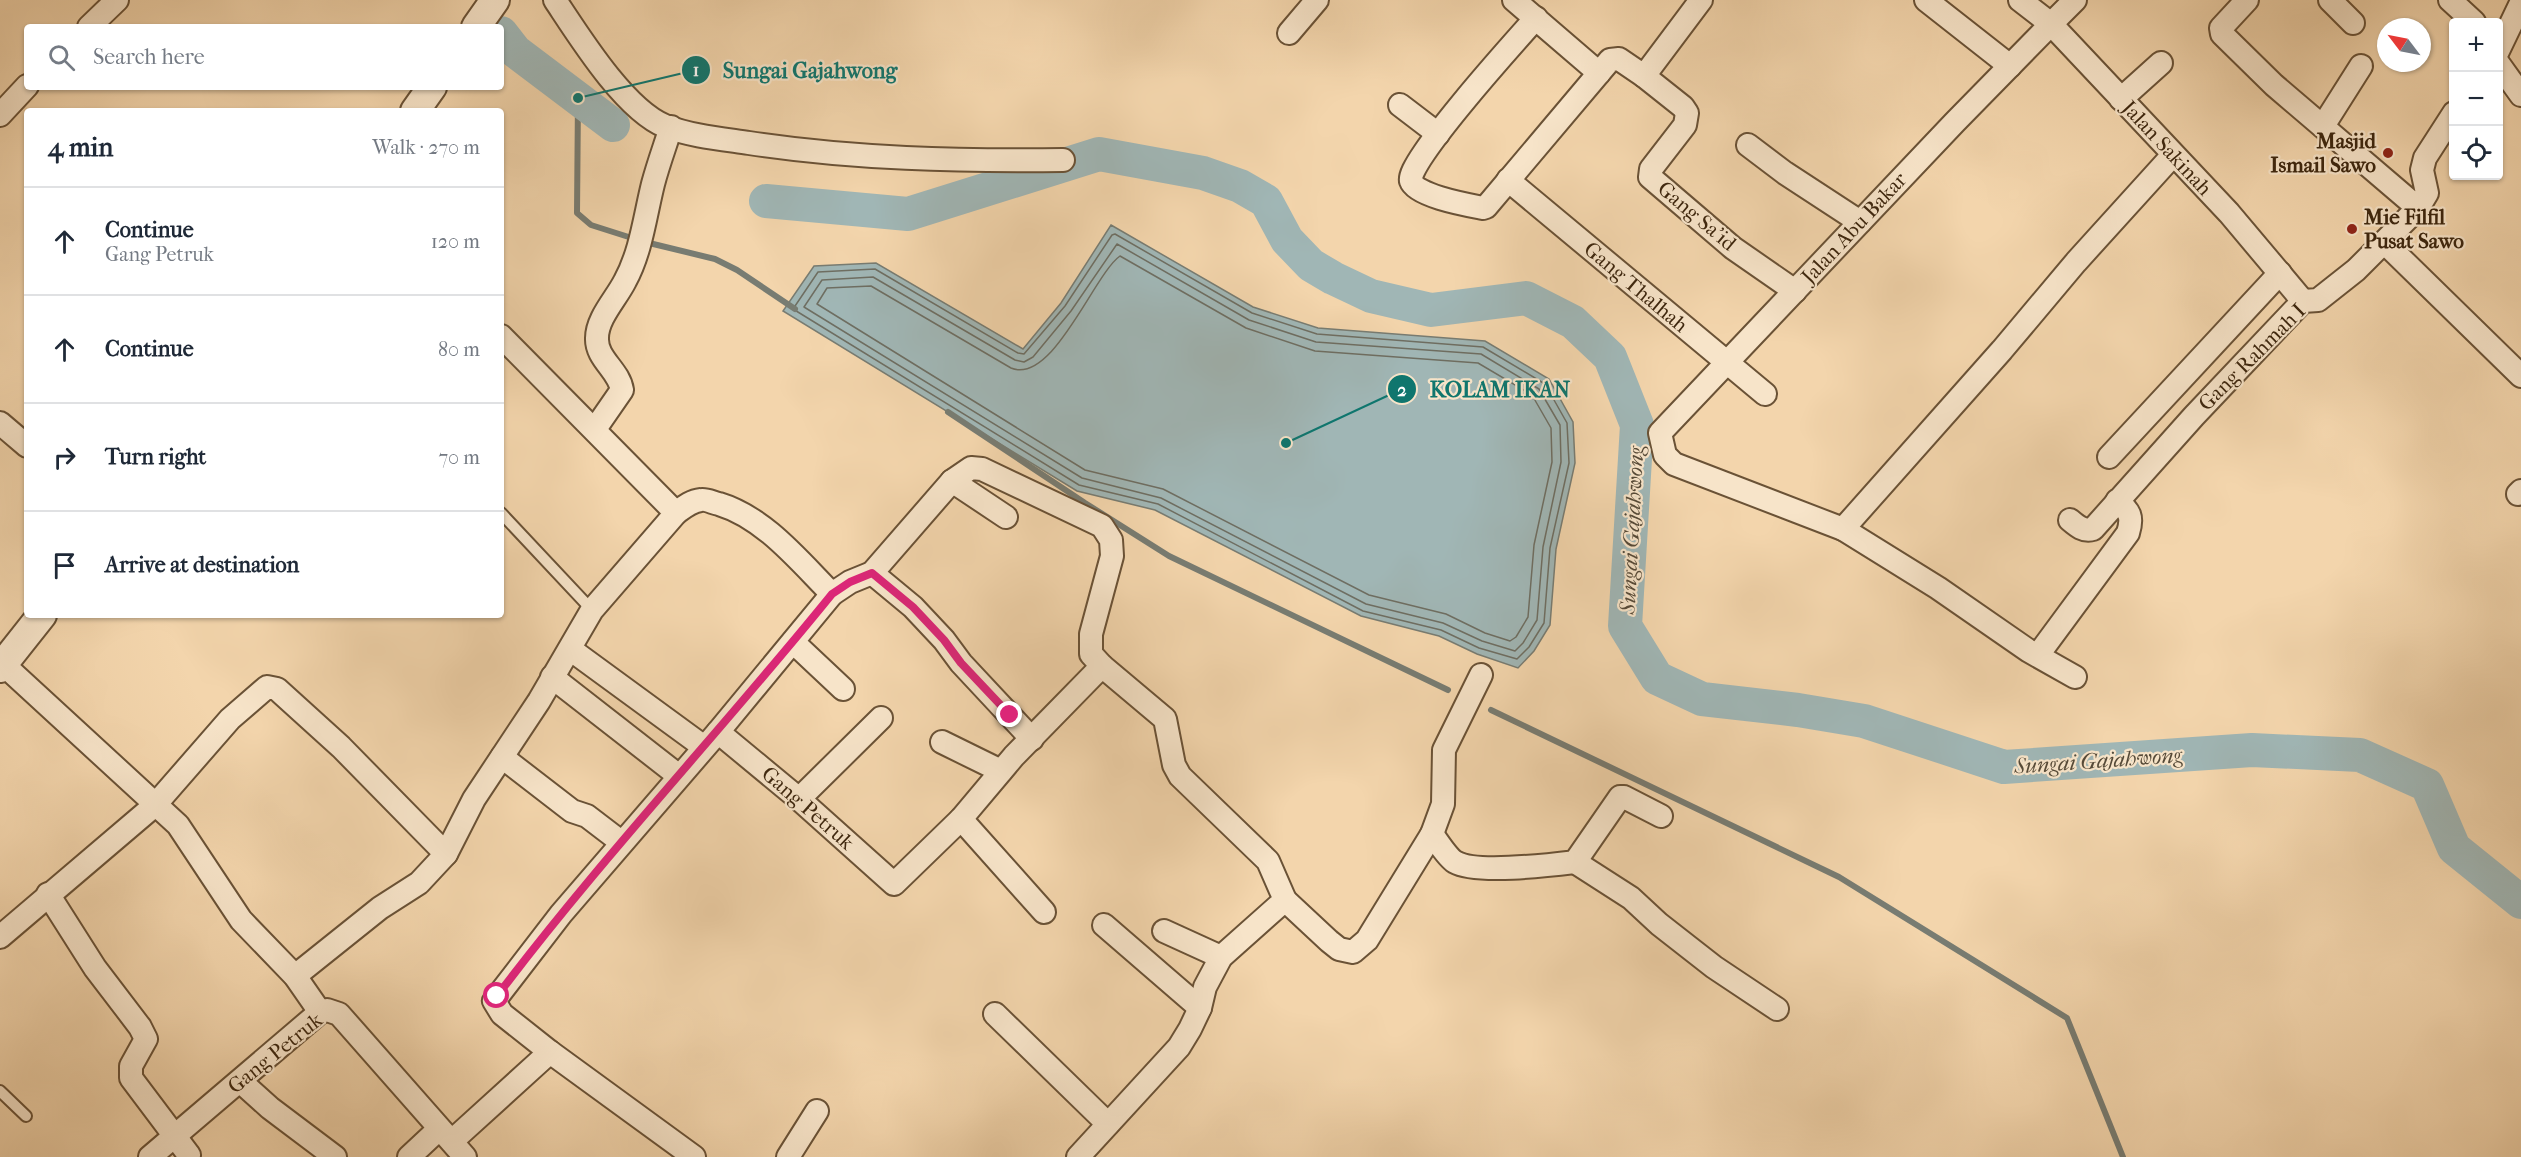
<!DOCTYPE html>
<meta charset="utf-8">
<style>
:root{--surface:#fff;--page:#f2f2f3;--text:#1f2937;--muted:#747a83;--line:#e0e1e3}
body{margin:0;font-family:"IM FELL French Canon",serif;background:var(--page);color:var(--text)}
.controls{position:absolute;right:18px;top:18px;display:grid;overflow:hidden;border-radius:6px;box-shadow:0 2px 4px #0004}
.controls button{width:54px;height:54px;display:grid;place-items:center;padding:0;border:0;border-bottom:2px solid var(--line);background:var(--surface);color:var(--text);font:30px sans-serif}
.compass{position:absolute;left:2377px;top:18px;width:54px;height:54px;border-radius:50%;background:var(--surface);box-shadow:0 2px 4px #0004;rotate:302deg}
.stop{position:absolute;width:18px;height:18px;margin:-14px;border:4px solid #db2777;border-radius:50%;background:#fff}
.stop.end{background:#db2777;border-color:#fff;box-shadow:0 2px 6px #0008}
.list{margin:0;padding:0;list-style:none}
h2{display:flex;justify-content:space-between;align-items:center;height:78px;margin:0;padding:0 24px;font-size:26px}
h2 small{font-size:20px;font-weight:400;color:var(--muted)}
.list li{display:grid;grid-template-columns:39px 1fr auto;gap:18px;align-items:center;box-sizing:border-box;height:108px;padding:0 24px;border-top:2px solid var(--line)}
.list b{display:block;font-size:22px;white-space:nowrap}
.list p{margin:0;font-size:20px;white-space:nowrap;color:var(--muted)}
.list em{font-size:20px;font-style:normal;color:var(--muted)}
.icon{flex:none;width:33px;height:33px;fill:none;stroke:currentColor;stroke-width:2;stroke-linecap:round;stroke-linejoin:round}
.map{position:relative;flex:none;width:2521px;height:1157px;overflow:hidden}
.search{position:absolute;background:var(--surface);box-shadow:0 2px 4px #0004;left:24px;top:24px;width:480px;height:66px;display:flex;align-items:center;gap:15px;box-sizing:border-box;padding:0 21px;border-radius:6px;color:var(--muted);font-size:22px}
.panel{position:absolute;background:var(--surface);box-shadow:0 2px 4px #0004;left:24px;top:108px;width:480px;height:510px;border-radius:6px}
.map>svg:first-child{display:block}
.water{fill:#a0b6b5;stroke:#787c72;stroke-width:1.5}
.lines{fill:none;stroke-linecap:round;stroke-linejoin:round}
.shore{stroke:#6e6e62;stroke-width:1.5}
.stream{stroke:#787c72;stroke-width:6}
.river{stroke:#a0b6b5;stroke-width:34}
.service-casing{stroke:#6a5236;stroke-width:14}
.minor-casing{stroke:#6a5236;stroke-width:26}
.tertiary-casing{stroke:#6a5236;stroke-width:32}
.service{stroke:#f7e4c9;stroke-width:10}
.minor{stroke:#f7e4c9;stroke-width:22}
.tertiary{stroke:#f7e4c9;stroke-width:28}
.route{stroke:#db2777;stroke-width:8}
.poi-dot{fill:#8f2418;stroke:#f7e4c9;stroke-width:2}
.labels{text-anchor:middle;stroke-width:4.5;stroke-linejoin:round;paint-order:stroke}
.poi-label{font-size:21px;font-weight:bold;fill:#3d260e;stroke:#f7e4c9;text-anchor:end}
.street-label{font-size:21px;fill:#3d260e;stroke:#f7e4c9}
.water-label{font-size:22px;font-style:italic;fill:#564a38;stroke:#f7e4c9}
.leader{fill:none;stroke:#0f766e;stroke-width:2}
.callout-dot{fill:#0f766e;stroke:#f7e4c9;stroke-width:2}
.mark-label{font-size:18px;text-anchor:middle;font-weight:bold;fill:#fff}
.callout-label{font-size:22px;text-anchor:middle;font-weight:bold;fill:#0f766e;stroke:#f7e4c9;stroke-width:4.5;stroke-linejoin:round;paint-order:stroke}
</style>
<div class="map">
<svg width="2521" height="1157" viewBox="0 0 2521 1157">
<rect width="100%" height="100%" fill="#f3d5ac"/>
<filter id="stains"><feTurbulence type="fractalNoise" baseFrequency=".00333" numOctaves="4"/><feColorMatrix values="0 0 0 0 .2 0 0 0 0 .09 0 0 0 0 .02 0 0 0 .5 -.17"/></filter>
<radialGradient id="worn" r=".72"><stop offset=".6" stop-color="#630" stop-opacity="0"/><stop offset="1" stop-color="#630" stop-opacity=".3"/></radialGradient>
<polygon class="water" points="1111,225 1253,307 1318,328 1485,341 1549,379 1573,422 1575,463 1556,549 1550,625 1534,651 1518,668 1477,654 1439,636 1361,616 1155,510 1077,491 783,311 814,266 876,263 1023,349 1061,303"/>
<g class="lines">
<g class="shore">
<polygon points="1115,234 1252,313 1317,334 1483,347 1545,384 1567,423 1569,463 1550,548 1544,623 1529,647 1517,659 1479,648 1441,630 1363,611 1158,504 1079,485 793,309 818,272 875,269 1018,353 1024,354 1065,306 1112,235"/>
<polygon points="1117,244 1249,320 1316,342 1481,354 1539,389 1560,425 1561,462 1543,547 1537,620 1523,643 1515,651 1482,641 1443,623 1366,604 1161,498 1082,478 804,307 822,280 873,277 1015,360 1024,362 1033,357 1071,311"/>
<path d="M 1120,256 L 1246,328 L 1315,351 L 1478,363 L 1532,395 L 1551,428 L 1552,462 L 1534,545 L 1528,617 L 1516,637 L 1510,641 L 1485,633 L 1446,614 L 1369,595 L 1163,489 L 1085,470 L 817,304 L 827,288 L 871,286 L 1011,368 C 1053,385 1094,274 1120,256 Z"/>
</g>
<g class="stream">
<polyline points="578,98 577,213 591,225 635,239"/>
<polyline points="645,242 715,259 737,270 795,309"/>
<polyline points="948,412 1085,503 1169,556 1448,690"/>
<polyline points="1491,710 1839,877 2067,1018 2123,1157"/>
</g>
<g class="river">
<polyline points="501,33 515,51 613,125"/>
<polyline points="766,201 908,214 1099,154 1203,173 1240,186 1266,201 1287,240 1311,265 1333,278 1371,296 1431,310 1526,298 1573,322 1610,357 1637,425 1625,626 1657,678 1702,699 1798,710 1864,721 2004,767 2252,750 2360,755 2427,785 2454,848 2521,902"/>
</g>
<defs>
<g id="service">
<polyline points="501,513 592,610"/>
<polyline points="0,1091 26,1116"/>
</g>
<g id="minor">
<path d="M 555,0 C 579,36 624,109 665,126 C 690,136 722,139 749,143 C 853,159 959,161 1063,160"/>
<polyline points="1514,0 1599,73"/>
<polyline points="1926,0 2010,66"/>
<polyline points="2075,0 2051,24 2229,213 2303,301"/>
<polyline points="2247,0 2221,28 2222,34 2274,85 2418,208"/>
<polyline points="2330,0 2353,23"/>
<polyline points="2450,0 2474,22"/>
<path d="M 1536,18 C 1519,37 1405,163 1411,181 C 1416,196 1468,205 1483,208 L 1486,207 L 1610,60 L 1619,59 L 1644,76 L 1701,0"/>
<polyline points="89,27 117,0"/>
<polyline points="1289,33 1317,0"/>
<polyline points="2498,51 2521,3"/>
<polyline points="2498,63 2521,95"/>
<polyline points="1644,76 1683,107 1687,113 1685,125 1651,169 1650,177 1733,248 1795,291"/>
<polyline points="2121,99 2161,63"/>
<polyline points="1400,105 1438,134"/>
<polyline points="0,115 27,86"/>
<polyline points="2323,126 2361,66"/>
<polyline points="1748,145 1785,173 1860,222"/>
<polyline points="1508,180 1765,394"/>
<polyline points="2385,243 2521,376"/>
<polyline points="0,423 27,446"/>
<path d="M 595,429 L 622,390 C 619,370 596,359 597,338 C 597,318 616,299 625,281 C 641,252 645,216 653,184 C 658,165 665,146 671,127"/>
<polyline points="2109,457 2280,273"/>
<polyline points="952,481 1006,517"/>
<polyline points="2518,494 2521,491"/>
<path d="M 676,513 C 684,507 691,501 701,500 C 707,499 713,503 719,504 C 765,518 799,561 832,594 L 850,582 L 872,573 L 952,481 L 971,468 L 982,469 L 1102,526 L 1111,540 L 1112,556 L 1091,634 L 1091,654 L 1102,666"/>
<path d="M 2070,520 C 2077,526 2084,532 2093,529 L 2194,416 L 2303,301 L 2318,300 L 2356,270 L 2418,208 L 2427,193 L 2422,170 L 2425,158 L 2454,113"/>
<polyline points="1843,529 1674,464 1665,455 1660,433 1955,122 2051,24 2020,0"/>
<polyline points="872,573 913,607 944,640 961,663 1032,739"/>
<polyline points="793,642 843,689"/>
<polyline points="570,649 704,747"/>
<path d="M 2038,655 L 2128,533 C 2133,517 2130,511 2117,501"/>
<polyline points="3,664 178,825 241,920 295,976 320,1012"/>
<polyline points="552,677 679,776"/>
<polyline points="2075,677 2029,651 1938,588 1843,529 2002,350 2076,262 2173,155"/>
<polyline points="718,732 832,594"/>
<polyline points="942,742 1001,771"/>
<polyline points="502,757 572,811 587,816 621,842"/>
<polyline points="799,799 881,718"/>
<polyline points="961,819 1044,912"/>
<path d="M 1432,834 C 1438,842 1447,857 1455,862 C 1476,874 1550,865 1575,862 L 1620,797 L 1624,797 L 1661,816"/>
<polyline points="1575,862 1631,898 1659,924 1714,967 1777,1009"/>
<polyline points="48,894 95,968 140,1027 146,1039 131,1066 131,1078 189,1155"/>
<polyline points="1104,925 1200,1008"/>
<polyline points="1164,931 1221,957"/>
<polyline points="0,937 155,805 230,719 267,687 277,689 341,747 446,854"/>
<polyline points="295,976 380,908 419,883 446,854 474,799 539,701 592,610 676,513 501,336"/>
<polyline points="995,1014 1108,1124"/>
<polyline points="240,1081 270,1108 335,1157"/>
<polyline points="452,1141 550,1052"/>
<polyline points="150,1157 320,1012 327,1010 339,1014 465,1157"/>
<polyline points="409,1157 439,1129"/>
<polyline points="694,1157 550,1052 502,1014 494,1001 561,914 718,732 799,799 894,884 961,819 1014,756 1102,666 1165,719 1174,765 1180,776 1268,861 1285,900"/>
<polyline points="788,1157 817,1111"/>
<polyline points="1078,1157 1179,1047 1190,1029 1200,1008 1205,987 1221,957 1285,900 1329,941 1339,949 1353,952 1367,940 1432,834 1443,804 1444,750 1481,675"/>
</g>
<g id="tertiary">
<polyline points="476,27 495,0"/>
<polyline points="415,111 432,87"/>
<polyline points="0,668 42,615"/>
</g>
</defs>
<use href="#service" class="service-casing"/>
<use href="#minor" class="minor-casing"/>
<use href="#tertiary" class="tertiary-casing"/>
<use href="#service" class="service"/>
<use href="#minor" class="minor"/>
<use href="#tertiary" class="tertiary"/>
</g>
<g class="lines">
<path class="route" d="M 497,996 C 602,857 722,730 832,594 L 850,582 L 872,573 L 913,607 L 944,640 L 961,663 L 1010,715"/>
</g>
<g class="poi-dot">
<circle cx="2388" cy="153" r="6"/>
<circle cx="2352" cy="229" r="6"/>
</g>
<g class="labels">
<g class="poi-label">
<text x="2376" y="148">Masjid<tspan x="2376" dy="24">Ismail Sawo</tspan></text>
<text x="2364" y="224" text-anchor="start">Mie Filfil<tspan x="2364" dy="24">Pusat Sawo</tspan></text>
</g>
<g class="street-label">
<text transform="translate(2167 148) rotate(47)" y="7">Jalan Sakinah</text>
<text transform="translate(1697 216) rotate(40)" y="7">Gang Sa'id</text>
<text transform="translate(1854 228) rotate(-47)" y="7">Jalan Abu Bakar</text>
<text transform="translate(1636 287) rotate(40)" y="7">Gang Thalhah</text>
<text transform="translate(2252 357) rotate(-45)" y="7">Gang Rahmah I</text>
<text transform="translate(808 808) rotate(41)" y="7">Gang Petruk</text>
<text transform="translate(275 1053) rotate(-39)" y="7">Gang Petruk</text>
</g>
<g class="water-label">
<text transform="translate(1631 530) rotate(-87)" y="8">Sungai Gajahwong</text>
<text transform="translate(2098 760) rotate(-4)" y="8">Sungai Gajahwong</text>
</g>
</g>
<path class="leader" d="M578 98L696 70M1286 443L1402 389"/>
<g class="callout-dot">
<circle cx="578" cy="98" r="6"/>
<circle cx="1286" cy="443" r="6"/>
<circle cx="696" cy="70" r="15"/>
<circle cx="1402" cy="389" r="15"/>
</g>
<g class="mark-label">
<text x="696" y="76">1</text>
<text x="1402" y="396">2</text>
</g>
<g class="callout-label">
<text x="810" y="78">Sungai Gajahwong</text>
<text x="1500" y="397">KOLAM IKAN</text>
</g>
<rect width="100%" height="100%" filter="url(#stains)"/>
<rect width="100%" height="100%" fill="url(#worn)"/>
</svg>
<div class="controls">
<button>+</button>
<button>−</button>
<button><svg class="icon" aria-label="locate" viewBox="0 0 24 24"><circle cx="12" cy="12" r="6"/><path d="M12 2v4M12 18v4M2 12h4M18 12h4"/></svg></button>
</div>
<svg class="compass" viewBox="-18 -18 36 36"><path d="M0-13l5 13h-10z" fill="#e53935"/><path d="M0 13l5-13h-10z" fill="#747a83"/></svg>
<div class="stop" style="left:497px;top:996px"></div>
<div class="stop end" style="left:1010px;top:715px"></div>
<div class="search"><svg class="icon" aria-label="search" viewBox="0 0 24 24"><circle cx="10" cy="10" r="6"/><path d="M15 15l6 6"/></svg>Search here</div>
<section class="panel">
<h2>4 min<small>Walk · 270 m</small></h2>
<ul class="list">
<li><svg class="icon" aria-label="ahead" viewBox="0 0 24 24"><path d="M12 20V5M6 11l6-6 6 6"/></svg><div><b>Continue</b><p>Gang Petruk</p></div><em>120 m</em></li>
<li><svg class="icon" aria-label="ahead" viewBox="0 0 24 24"><path d="M12 20V5M6 11l6-6 6 6"/></svg><div><b>Continue</b></div><em>80 m</em></li>
<li><svg class="icon" aria-label="right" viewBox="0 0 24 24"><path d="M7 20v-9h11M14 6l5 5-5 5"/></svg><div><b>Turn right</b></div><em>70 m</em></li>
<li><svg class="icon" aria-label="arrive" viewBox="0 0 24 24"><path d="M6 21V4h12l-3 4 3 4H6"/></svg><div><b>Arrive at destination</b></div></li>
</ul>
</section>
</div>
